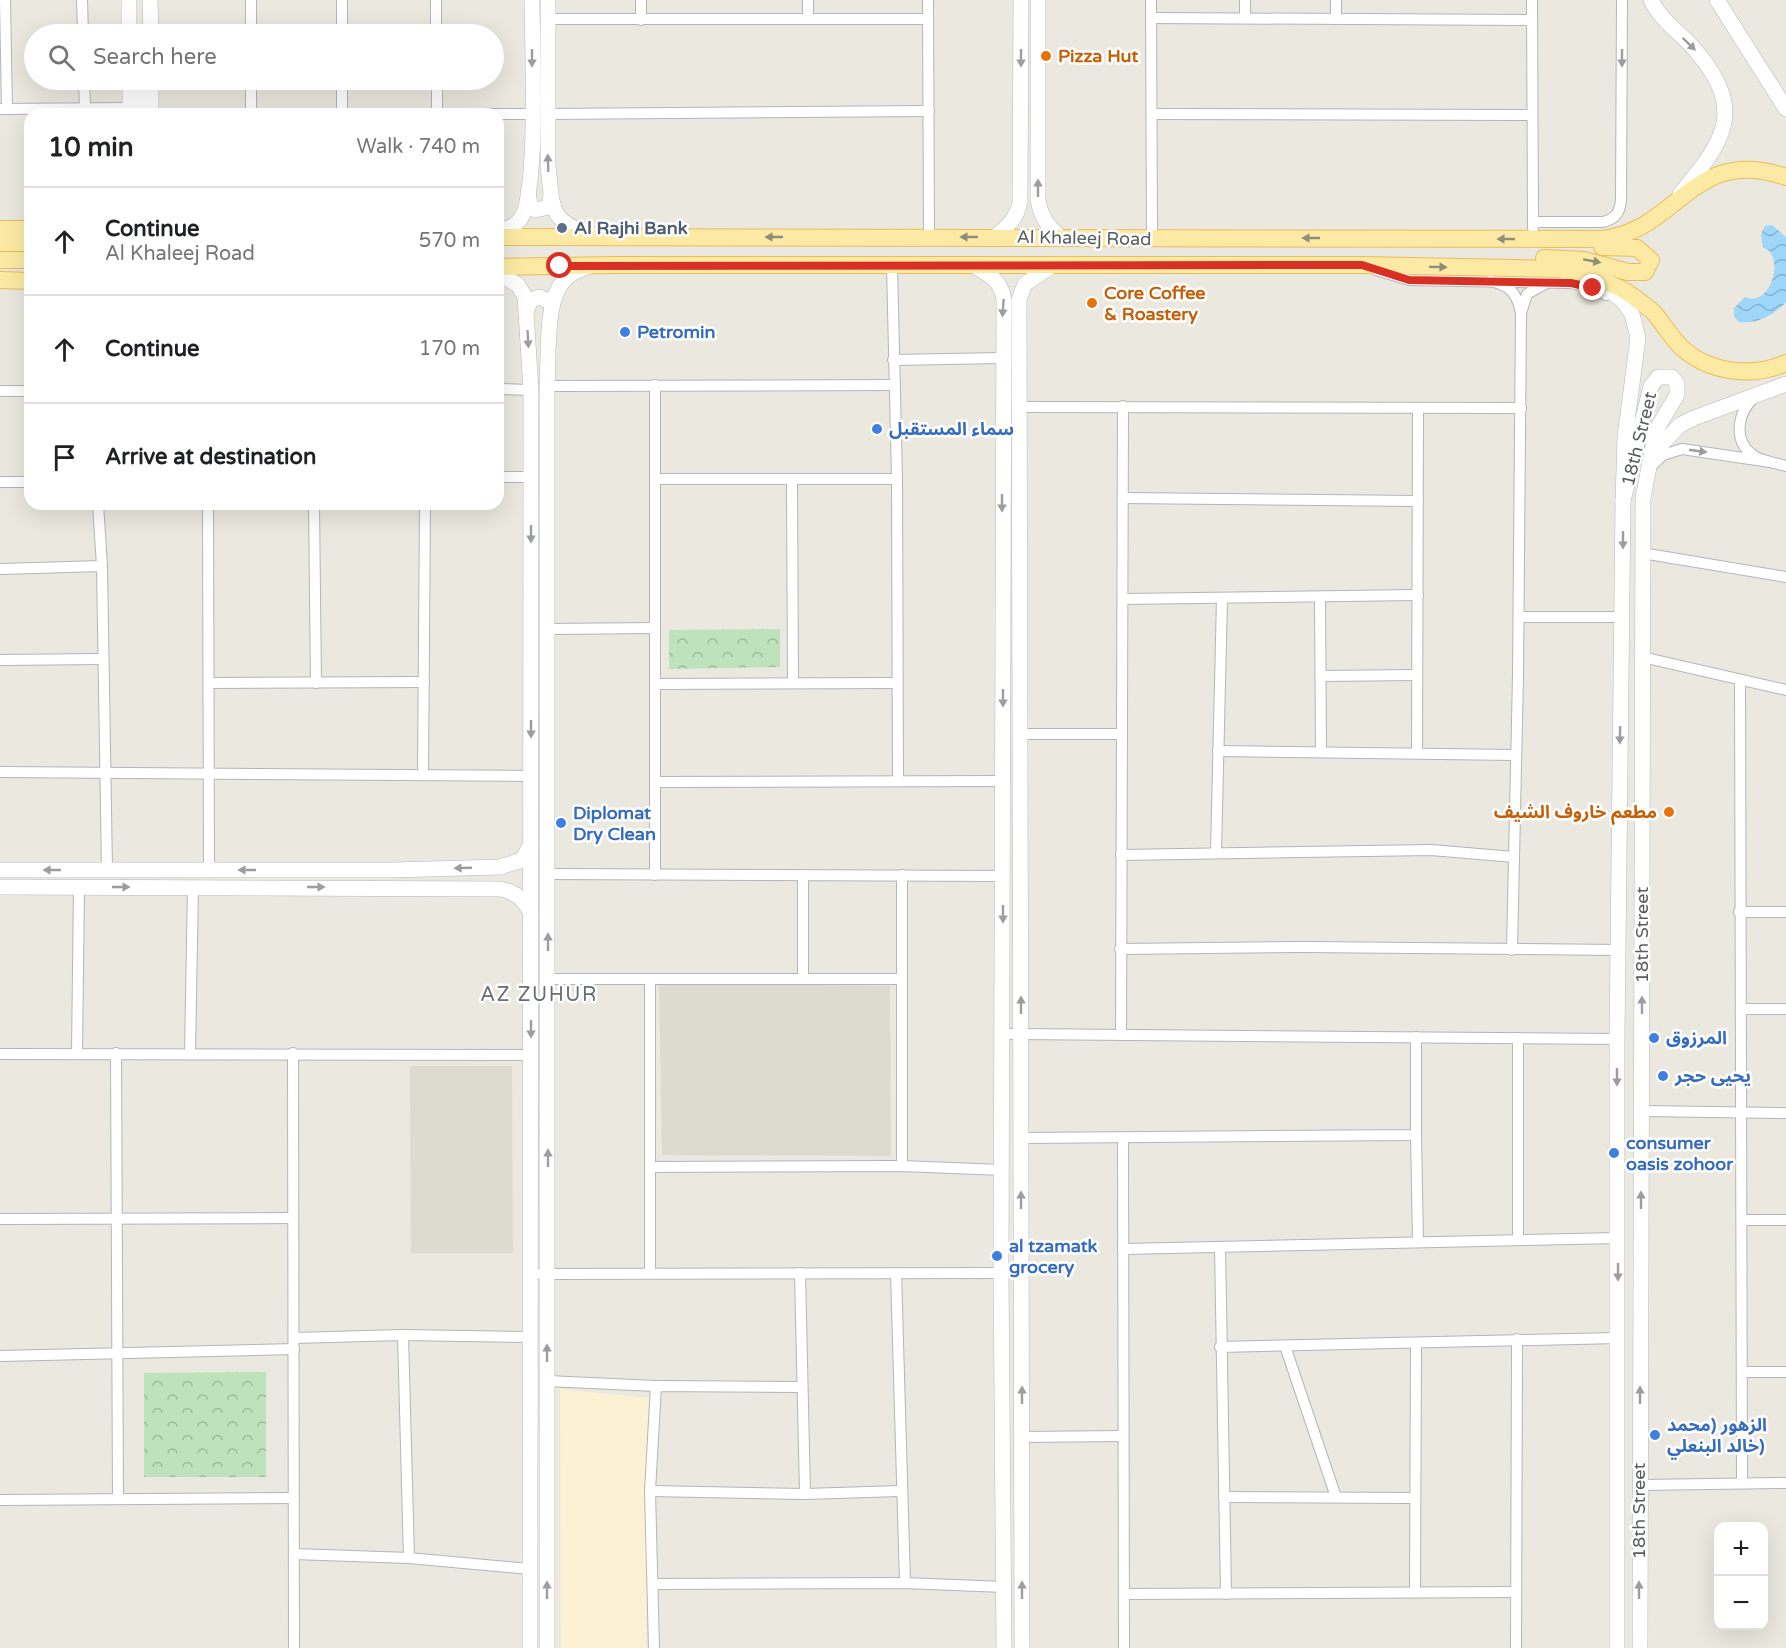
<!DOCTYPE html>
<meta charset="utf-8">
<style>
:root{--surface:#fff;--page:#f6f6f6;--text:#202124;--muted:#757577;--line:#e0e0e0}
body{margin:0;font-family:"Varela Round","Noto Sans Arabic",sans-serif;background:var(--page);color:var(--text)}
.controls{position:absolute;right:18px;bottom:18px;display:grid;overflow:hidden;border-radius:12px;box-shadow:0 6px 24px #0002}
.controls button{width:54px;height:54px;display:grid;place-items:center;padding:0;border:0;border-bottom:2px solid var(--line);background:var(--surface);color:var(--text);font:30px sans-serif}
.stop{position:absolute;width:18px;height:18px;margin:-14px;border:4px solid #d93025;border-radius:50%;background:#fff}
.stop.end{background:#d93025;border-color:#fff;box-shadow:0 2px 6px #0008}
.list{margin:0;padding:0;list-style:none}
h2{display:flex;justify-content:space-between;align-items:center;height:78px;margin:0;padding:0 24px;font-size:26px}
h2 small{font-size:20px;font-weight:400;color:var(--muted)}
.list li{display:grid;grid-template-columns:39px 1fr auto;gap:18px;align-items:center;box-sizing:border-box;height:108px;padding:0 24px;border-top:2px solid var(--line)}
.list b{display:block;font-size:22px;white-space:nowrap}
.list p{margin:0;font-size:20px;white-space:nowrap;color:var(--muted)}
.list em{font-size:20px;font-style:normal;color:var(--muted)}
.icon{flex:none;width:33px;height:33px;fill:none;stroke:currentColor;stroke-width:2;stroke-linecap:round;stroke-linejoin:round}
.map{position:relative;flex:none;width:1786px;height:1648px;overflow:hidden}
.search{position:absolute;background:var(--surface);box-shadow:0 6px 24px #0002;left:24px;top:24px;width:480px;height:66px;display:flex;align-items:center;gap:15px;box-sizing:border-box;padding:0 21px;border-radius:33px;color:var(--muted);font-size:22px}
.panel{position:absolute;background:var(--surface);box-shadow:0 6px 24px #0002;left:24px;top:108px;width:480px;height:402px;border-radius:18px}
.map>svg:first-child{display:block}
.commercial{fill:#fcf1d3}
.education{fill:#dddad0}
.park{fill:url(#park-crowns)}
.water{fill:url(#water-waves)}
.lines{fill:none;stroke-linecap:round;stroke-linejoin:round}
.street-casing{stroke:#b2b6ba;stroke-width:12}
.secondary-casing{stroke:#b3b7bc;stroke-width:16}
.primary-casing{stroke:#ebbc58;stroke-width:18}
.street{stroke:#fff;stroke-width:10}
.secondary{stroke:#fff;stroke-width:15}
.primary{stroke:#fceaa4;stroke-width:16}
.oneway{fill:#9b9da0}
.oneway2{fill:#918e78}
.route{stroke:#d93025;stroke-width:8}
.food-dot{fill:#e8710a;stroke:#fff;stroke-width:2}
.service-dot{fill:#5c6f8a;stroke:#fff;stroke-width:2}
.shop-dot{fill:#3f7fe0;stroke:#fff;stroke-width:2}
.labels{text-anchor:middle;stroke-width:5;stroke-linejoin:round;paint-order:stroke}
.food-label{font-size:18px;font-weight:bold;fill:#c56008;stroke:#fff;text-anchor:start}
.service-label{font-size:18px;font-weight:bold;fill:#4e5e75;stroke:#fff;text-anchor:start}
.street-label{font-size:18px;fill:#585c60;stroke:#fff}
.shop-label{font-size:18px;font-weight:bold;fill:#366cbe;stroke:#fff;text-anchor:start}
.neighbourhood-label{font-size:20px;letter-spacing:1.5px;fill:#696e72;stroke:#fff}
</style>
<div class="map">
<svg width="1786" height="1648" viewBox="0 0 1786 1648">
<defs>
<pattern id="park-crowns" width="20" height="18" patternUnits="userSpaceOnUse" patternTransform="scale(1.5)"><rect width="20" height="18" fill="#bde2bc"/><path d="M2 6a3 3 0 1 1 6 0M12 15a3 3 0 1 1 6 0" fill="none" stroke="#9cba9c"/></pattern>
<pattern id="water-waves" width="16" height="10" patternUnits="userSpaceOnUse" patternTransform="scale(1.5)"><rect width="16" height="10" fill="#9fd7fb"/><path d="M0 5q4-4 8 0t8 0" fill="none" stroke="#84b2cf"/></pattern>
</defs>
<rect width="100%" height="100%" fill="#ebe8df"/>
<polygon class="commercial" points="560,1389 649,1398 646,1648 561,1648"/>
<g class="education">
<polygon points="659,983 890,986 891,1156 662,1155"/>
<polygon points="410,1066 512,1066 513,1253 411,1253"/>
</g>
<g class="park">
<polygon points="780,629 780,667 669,669 669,630"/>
<polygon points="266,1372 266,1477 144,1477 144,1373"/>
</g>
<path class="water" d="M 1772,225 L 1786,237 L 1786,302 C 1774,315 1758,324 1740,322 L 1734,317 L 1734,308 L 1745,297 C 1771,309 1786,255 1763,247 L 1761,234 L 1765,226 Z"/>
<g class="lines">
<defs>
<g id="street">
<polyline points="5,0 7,109"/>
<polyline points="82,0 83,34"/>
<polyline points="251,0 251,34"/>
<polyline points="436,0 436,34"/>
<polyline points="808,0 808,19"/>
<polyline points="928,0 929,237"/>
<polyline points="1151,0 1152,239"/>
<polyline points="1245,0 1245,18"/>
<polyline points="1336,0 1336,19"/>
<polyline points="1532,0 1533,228"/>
<polyline points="1151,18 1532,20"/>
<polyline points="548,19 928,19"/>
<polyline points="641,20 641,0"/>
<polyline points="342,34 342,0"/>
<polyline points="84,80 85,108"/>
<polyline points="251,80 251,114"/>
<polyline points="437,80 437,114"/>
<polyline points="0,109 130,108"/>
<polyline points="342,114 342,80"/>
<polyline points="456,114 532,114"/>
<polyline points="548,114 929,111"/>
<polyline points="1152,114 1532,115"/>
<path d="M 1533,222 L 1603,222 C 1615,219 1620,213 1621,200 L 1622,0"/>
<polyline points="892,266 897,479 898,781"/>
<polyline points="1376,270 1409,280 1571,283 1593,288 1606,295"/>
<path d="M 1490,281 C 1510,285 1517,293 1521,313 L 1518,675 L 1512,950"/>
<polyline points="1522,310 1527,294 1545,284"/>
<polyline points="893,360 1002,358"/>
<polyline points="547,386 895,385"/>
<polyline points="498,389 531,390"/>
<polyline points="0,391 30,391"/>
<polyline points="1019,407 1521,408"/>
<polyline points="1770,462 1786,466"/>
<path d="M 1649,468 L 1663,455 L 1682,449 L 1770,462 C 1765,460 1757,459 1753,455 C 1732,440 1738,411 1755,397"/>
<polyline points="498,477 531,477"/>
<polyline points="656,479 897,479"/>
<polyline points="792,479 793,683"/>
<polyline points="0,482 30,482"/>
<polyline points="1123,498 1418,501"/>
<polyline points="98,504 102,566 107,870"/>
<polyline points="208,504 209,870"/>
<polyline points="314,504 316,683"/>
<polyline points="1642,553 1786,577"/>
<polyline points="0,569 102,566"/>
<polyline points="1320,597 1321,752"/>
<polyline points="1123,599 1418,595"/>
<polyline points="1519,617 1622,617"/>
<polyline points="548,629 654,628"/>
<polyline points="1642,657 1786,690"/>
<polyline points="0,660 103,659"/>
<polyline points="1321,676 1417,675"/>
<polyline points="1740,680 1742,1483"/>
<polyline points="209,683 424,682"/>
<polyline points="655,684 897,683"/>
<polyline points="1020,734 1122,734"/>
<polyline points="1218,751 1516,755"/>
<polyline points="1417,753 1418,408"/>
<polyline points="0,772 531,776"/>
<polyline points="423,774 425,504"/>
<polyline points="655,782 1003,781"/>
<polyline points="1216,853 1222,598"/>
<polyline points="1121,855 1431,850 1514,857"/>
<polyline points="548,874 1003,876"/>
<polyline points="655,875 655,385"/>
<polyline points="803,875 803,979"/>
<polyline points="1739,912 1786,912"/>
<polyline points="1120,949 1303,947 1618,950"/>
<polyline points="548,979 901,979"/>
<polyline points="650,979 650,1273"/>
<polyline points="1741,1009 1786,1009"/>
<polyline points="1003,1034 1617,1039"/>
<polyline points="1121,1035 1123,406"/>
<polyline points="77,1053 79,887"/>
<polyline points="116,1053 118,1499"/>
<polyline points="190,1053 193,887"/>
<polyline points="293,1053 294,1648"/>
<polyline points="0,1054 531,1055"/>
<polyline points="1642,1111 1786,1113"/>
<polyline points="1416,1135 1418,1242"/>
<polyline points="1021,1138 1416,1135 1416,1037"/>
<polyline points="1123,1138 1124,1648"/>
<polyline points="902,1166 902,875"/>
<polyline points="650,1167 902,1166 1002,1170"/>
<polyline points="0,1219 293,1218"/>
<polyline points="1742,1220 1786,1220"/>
<polyline points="1518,1239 1518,1038"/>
<polyline points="1220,1247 1226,1594"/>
<polyline points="1123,1249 1618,1238"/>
<polyline points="800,1273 805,1494"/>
<polyline points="896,1273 905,1583"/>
<polyline points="540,1274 1001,1273"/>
<polyline points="403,1335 409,1558"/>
<polyline points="294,1338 403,1335 531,1337"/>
<polyline points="1285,1346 1336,1497"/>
<polyline points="1220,1347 1618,1338"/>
<polyline points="0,1356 294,1349"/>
<polyline points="1742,1372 1786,1372"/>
<polyline points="547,1381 656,1386"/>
<polyline points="1022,1437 1123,1436"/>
<polyline points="1639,1485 1786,1483"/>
<polyline points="650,1491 805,1494 900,1491"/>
<polyline points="1224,1497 1415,1498"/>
<polyline points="0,1500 294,1498"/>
<polyline points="294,1554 409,1558 530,1569"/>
<polyline points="653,1584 905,1583 1004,1587"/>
<polyline points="1415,1592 1416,1343"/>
<polyline points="1124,1594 1516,1592"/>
<polyline points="654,1648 650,1491 656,1386 802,1387"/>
<polyline points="1516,1648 1517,1339"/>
</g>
<g id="secondary">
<polyline points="129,0 129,34"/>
<polyline points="150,0 151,34"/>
<path d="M 548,0 L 548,166 C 553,208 548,221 592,235"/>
<path d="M 1038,0 L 1038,200 C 1041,218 1048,226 1061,238"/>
<path d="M 1651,0 C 1661,21 1681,33 1696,51 C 1748,112 1722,143 1680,194"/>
<polyline points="1717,0 1786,109"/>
<polyline points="134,80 141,109 146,114"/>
<polyline points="151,80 151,114"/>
<polyline points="130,88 130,114"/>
<polyline points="528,192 530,205 535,210 549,207 551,195"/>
<path d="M 498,232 C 507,229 516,226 521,218 C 539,192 532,39 532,0"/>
<path d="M 995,237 C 1008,226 1017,218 1020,202 L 1021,0"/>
<path d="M 973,265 C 989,275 1002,280 1004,301 L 1001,1273 L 1004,1648"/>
<polyline points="498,273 518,285 525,297 531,390 530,1648"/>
<polyline points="1601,284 1623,301 1632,314 1638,338 1625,437 1623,501 1617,1039 1617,1648"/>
<polyline points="527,309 531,300 539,297 549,301 552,308"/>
<polyline points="1653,453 1680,425 1694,418 1786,384"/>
<polyline points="1623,501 1651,386 1658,377 1672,377 1677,383 1677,395 1656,430 1643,498 1640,1648"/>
<polyline points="0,870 394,870 500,867 522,860 531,844"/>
<path d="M 0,887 L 500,889 C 516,892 524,899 531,914"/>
<path d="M 547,1648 L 547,386 C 549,358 545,304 562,283 C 569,273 579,270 590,266"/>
<polyline points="1022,1648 1019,299 1025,284 1051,266"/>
</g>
<g id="primary">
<polyline points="0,229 30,229"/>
<path d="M 498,237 L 1601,239 C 1678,232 1692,144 1786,177"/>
<polyline points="0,243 30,243"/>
<polyline points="1544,258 1584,260 1628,272 1645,272 1651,260 1637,248 1602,247"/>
<polyline points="0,260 30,260"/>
<path d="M 498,267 L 615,265 L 1362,265 L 1560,269 C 1585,275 1612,281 1634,297 C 1640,302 1650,308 1655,314 C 1664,325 1671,337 1681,347 C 1709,373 1752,378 1786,363"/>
<polyline points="0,280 30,281"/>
</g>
</defs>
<use href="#street" class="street-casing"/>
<use href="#secondary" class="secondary-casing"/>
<use href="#primary" class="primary-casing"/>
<use href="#street" class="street"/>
<use href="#secondary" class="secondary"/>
<use href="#primary" class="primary"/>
</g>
<defs><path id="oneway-solid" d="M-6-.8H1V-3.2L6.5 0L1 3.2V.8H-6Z" transform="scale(1.5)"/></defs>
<g class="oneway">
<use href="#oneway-solid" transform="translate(1689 44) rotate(44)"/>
<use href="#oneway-solid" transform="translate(532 58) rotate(90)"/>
<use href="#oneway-solid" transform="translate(1021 58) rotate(90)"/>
<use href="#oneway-solid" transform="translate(1622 58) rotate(90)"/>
<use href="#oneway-solid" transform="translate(548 163) rotate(-92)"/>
<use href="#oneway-solid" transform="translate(1038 188) rotate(-90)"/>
<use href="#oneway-solid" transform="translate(1003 308) rotate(94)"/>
<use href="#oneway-solid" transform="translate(528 339) rotate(87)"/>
<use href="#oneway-solid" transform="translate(1698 451) rotate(8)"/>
<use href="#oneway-solid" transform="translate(1002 503) rotate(90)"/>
<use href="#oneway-solid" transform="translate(531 534) rotate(90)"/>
<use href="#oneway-solid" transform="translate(1623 540) rotate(90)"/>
<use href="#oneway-solid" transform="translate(1003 698) rotate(90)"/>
<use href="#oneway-solid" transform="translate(531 729) rotate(90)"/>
<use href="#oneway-solid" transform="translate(1620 735) rotate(91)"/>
<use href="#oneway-solid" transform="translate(463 868) rotate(178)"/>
<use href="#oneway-solid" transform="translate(52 870) rotate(-180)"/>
<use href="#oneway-solid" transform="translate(247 870) rotate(-180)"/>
<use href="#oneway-solid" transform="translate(121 887)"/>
<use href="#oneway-solid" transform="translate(316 887)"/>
<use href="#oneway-solid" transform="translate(1003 914) rotate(90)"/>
<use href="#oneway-solid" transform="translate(548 942) rotate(-90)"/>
<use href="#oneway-solid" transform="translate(1021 1005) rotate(-90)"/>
<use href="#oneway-solid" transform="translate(1642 1005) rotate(-90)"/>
<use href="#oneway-solid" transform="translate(531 1029) rotate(90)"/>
<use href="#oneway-solid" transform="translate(1617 1077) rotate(90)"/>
<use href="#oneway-solid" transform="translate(548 1158) rotate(-90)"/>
<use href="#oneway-solid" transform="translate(1021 1200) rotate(-90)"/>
<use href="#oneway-solid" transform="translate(1641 1200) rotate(-90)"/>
<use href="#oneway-solid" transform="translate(1618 1272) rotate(90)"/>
<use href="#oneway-solid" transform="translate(547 1353) rotate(-90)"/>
<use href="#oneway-solid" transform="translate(1022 1395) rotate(-90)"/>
<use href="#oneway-solid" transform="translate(1640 1395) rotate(-90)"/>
<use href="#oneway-solid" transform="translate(547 1590) rotate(-90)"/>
<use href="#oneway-solid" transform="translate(1022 1590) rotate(-90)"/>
<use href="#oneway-solid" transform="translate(1639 1590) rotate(-90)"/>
</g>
<g class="oneway2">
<use href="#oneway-solid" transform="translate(774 237) rotate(180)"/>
<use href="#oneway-solid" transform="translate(969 237) rotate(180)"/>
<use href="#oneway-solid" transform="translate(1311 238) rotate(180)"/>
<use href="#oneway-solid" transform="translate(1506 239) rotate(180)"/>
<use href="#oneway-solid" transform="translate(1592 261) rotate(10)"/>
<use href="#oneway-solid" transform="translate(1438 267) rotate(1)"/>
</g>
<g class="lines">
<polyline class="route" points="560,266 1362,265 1409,280 1571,283 1593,288"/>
</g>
<g class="food-dot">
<circle cx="1046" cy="56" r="6"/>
<circle cx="1092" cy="303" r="6"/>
<circle cx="1669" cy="812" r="6"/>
</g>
<circle class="service-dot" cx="562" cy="228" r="6"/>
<g class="shop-dot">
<circle cx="625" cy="332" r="6"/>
<circle cx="877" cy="429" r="6"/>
<circle cx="561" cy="823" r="6"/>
<circle cx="1654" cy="1038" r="6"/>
<circle cx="1663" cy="1076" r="6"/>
<circle cx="1614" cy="1153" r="6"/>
<circle cx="997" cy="1256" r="6"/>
<circle cx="1655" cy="1435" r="6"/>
</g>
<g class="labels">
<g class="food-label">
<text x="1058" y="62">Pizza Hut</text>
<text x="1104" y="299">Core Coffee<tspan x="1104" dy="21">&amp; Roastery</tspan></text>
<text x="1657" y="818" text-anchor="end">مطعم خاروف الشيف</text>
</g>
<g class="service-label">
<text x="574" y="234">Al Rajhi Bank</text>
</g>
<g class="street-label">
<text transform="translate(1084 238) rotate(1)" y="6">Al Khaleej Road</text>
<text transform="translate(1639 439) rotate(-76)" y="6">18th Street</text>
<text transform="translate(1642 935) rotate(-90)" y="6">18th Street</text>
<text transform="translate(1639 1511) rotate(-90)" y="6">18th Street</text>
</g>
<g class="shop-label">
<text x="637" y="338">Petromin</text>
<text x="889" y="435">سماء المستقبل</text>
<text x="573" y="819">Diplomat<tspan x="573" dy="21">Dry Clean</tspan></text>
<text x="1666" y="1044">المرزوق</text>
<text x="1675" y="1082">يحيى حجر</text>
<text x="1626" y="1149">consumer<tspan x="1626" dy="21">oasis zohoor</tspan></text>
<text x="1009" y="1252">al tzamatk<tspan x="1009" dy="21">grocery</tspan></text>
<text x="1667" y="1431">الزهور (محمد<tspan x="1667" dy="21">خالد البنعلي)</tspan></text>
</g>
<g class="neighbourhood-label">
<text x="539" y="1001">AZ ZUHUR</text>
</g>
</g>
</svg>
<div class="controls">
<button>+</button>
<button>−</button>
</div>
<div class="stop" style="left:560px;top:266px"></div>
<div class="stop end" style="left:1593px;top:288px"></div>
<div class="search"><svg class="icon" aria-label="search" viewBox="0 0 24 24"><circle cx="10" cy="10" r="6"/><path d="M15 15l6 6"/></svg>Search here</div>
<section class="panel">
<h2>10 min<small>Walk · 740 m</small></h2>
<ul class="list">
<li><svg class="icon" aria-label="ahead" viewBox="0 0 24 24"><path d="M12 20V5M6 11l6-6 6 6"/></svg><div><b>Continue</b><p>Al Khaleej Road</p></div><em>570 m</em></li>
<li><svg class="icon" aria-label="ahead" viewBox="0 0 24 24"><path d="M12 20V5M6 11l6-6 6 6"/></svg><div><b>Continue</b></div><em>170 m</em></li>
<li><svg class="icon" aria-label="arrive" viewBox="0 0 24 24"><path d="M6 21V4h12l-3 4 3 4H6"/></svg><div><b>Arrive at destination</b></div></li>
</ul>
</section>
</div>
